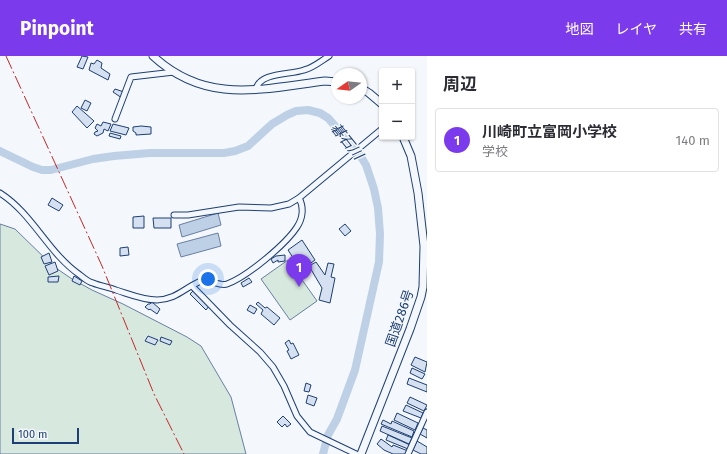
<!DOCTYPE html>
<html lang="ja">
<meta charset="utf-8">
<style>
:root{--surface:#fff;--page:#f7f7f7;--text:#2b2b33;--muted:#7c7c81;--line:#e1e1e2;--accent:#7c3aed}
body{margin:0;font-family:"Fira Sans","Noto Sans JP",sans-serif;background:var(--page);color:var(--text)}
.controls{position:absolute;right:12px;top:12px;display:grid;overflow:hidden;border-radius:4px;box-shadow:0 1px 3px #0004}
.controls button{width:36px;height:36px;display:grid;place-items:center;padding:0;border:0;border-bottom:1px solid var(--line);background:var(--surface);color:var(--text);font:20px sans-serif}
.compass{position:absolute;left:331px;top:12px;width:36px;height:36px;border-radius:50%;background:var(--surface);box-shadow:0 1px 3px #0004;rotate:256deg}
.scale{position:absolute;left:12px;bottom:10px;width:67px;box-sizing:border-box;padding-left:4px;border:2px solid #1d3f73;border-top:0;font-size:11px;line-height:14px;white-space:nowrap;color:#1d3f73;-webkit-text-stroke:3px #f4f7fb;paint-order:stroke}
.you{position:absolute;left:208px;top:223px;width:14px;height:14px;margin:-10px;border:3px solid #fff;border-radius:50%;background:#1a73e8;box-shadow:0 0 0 6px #1a73e833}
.badge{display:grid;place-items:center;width:26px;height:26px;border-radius:50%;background:var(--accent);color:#fff;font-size:13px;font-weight:700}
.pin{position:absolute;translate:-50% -33px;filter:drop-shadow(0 1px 2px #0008)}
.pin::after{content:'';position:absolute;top:21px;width:14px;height:12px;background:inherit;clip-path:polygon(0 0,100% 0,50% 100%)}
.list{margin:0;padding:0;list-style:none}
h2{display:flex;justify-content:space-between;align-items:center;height:52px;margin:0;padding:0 16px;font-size:17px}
h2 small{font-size:13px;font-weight:400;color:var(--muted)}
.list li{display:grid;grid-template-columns:26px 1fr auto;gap:12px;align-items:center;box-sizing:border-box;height:64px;margin:0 8px 8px;padding:0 8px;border:1px solid var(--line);border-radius:4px}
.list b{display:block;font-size:15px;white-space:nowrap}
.list p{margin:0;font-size:13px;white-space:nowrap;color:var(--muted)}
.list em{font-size:13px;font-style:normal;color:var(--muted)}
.map{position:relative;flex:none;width:427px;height:398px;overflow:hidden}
header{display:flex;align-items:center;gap:24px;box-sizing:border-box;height:56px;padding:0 20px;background:var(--accent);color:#fff}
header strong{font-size:19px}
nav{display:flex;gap:22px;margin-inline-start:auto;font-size:14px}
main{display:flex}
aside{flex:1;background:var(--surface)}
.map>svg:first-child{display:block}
.green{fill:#d7e8df;stroke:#687fa3}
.water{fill:#bed0e5;stroke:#687fa3}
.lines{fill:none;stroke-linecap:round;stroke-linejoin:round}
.river{stroke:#bed0e5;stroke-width:8}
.building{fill:#d5e0f0;stroke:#1d3f73}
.minor-casing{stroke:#1d3f73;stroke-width:7}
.highway-casing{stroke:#1d3f73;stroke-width:9}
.minor{stroke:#f4f7fb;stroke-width:5}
.highway{stroke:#f4f7fb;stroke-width:7}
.power{stroke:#c62828;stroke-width:1;stroke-dasharray:14 3 2 3;stroke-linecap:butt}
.labels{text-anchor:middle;stroke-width:3;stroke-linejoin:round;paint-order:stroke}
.street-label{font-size:13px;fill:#1d3f73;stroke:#f4f7fb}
.water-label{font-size:14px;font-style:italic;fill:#1d3f73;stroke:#f4f7fb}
</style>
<header>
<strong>Pinpoint</strong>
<nav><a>地図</a><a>レイヤ</a><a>共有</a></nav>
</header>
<main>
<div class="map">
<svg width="427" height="398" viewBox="0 0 427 398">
<rect width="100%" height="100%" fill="#f4f7fb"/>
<g class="green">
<polygon points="0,168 15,173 53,210 72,223 92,234 123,248 187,281 201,290 231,341 246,398 0,398"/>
<polygon points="288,204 317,245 290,264 261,223"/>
</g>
<g class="water">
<polygon points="218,157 221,169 182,181 179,169"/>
<polygon points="218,177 221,190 181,201 177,188"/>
</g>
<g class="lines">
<polyline class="river" points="0,95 33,111 42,114 51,114 93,103 114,100 150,97 224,97 235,95 248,90 272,68 287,59 296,55 308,54 320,57 328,62 358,96 366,109 374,133 378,152 380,178 379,206 355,314 337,363 328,379 323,398"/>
</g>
<g class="building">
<polygon points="82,0 88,1 83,13 77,11"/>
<polygon points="97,4 102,7 101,12 110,18 108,24 89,14 91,7 94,8"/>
<polygon points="115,33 124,36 122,42 113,36"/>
<polygon points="85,44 91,47 87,55 81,52"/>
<polygon points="77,50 94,65 87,72 72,56"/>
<polygon points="103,66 111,68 108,75 104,73 103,77 97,80 94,78 95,76 98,75 95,72 97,68 101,70"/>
<polygon points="113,68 129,72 126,79 110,75"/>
<polygon points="141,70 151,71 151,78 136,79 136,77 133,75 133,71"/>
<polygon points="110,77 121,80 120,83 109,80"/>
<polygon points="52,142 63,149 59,155 48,149"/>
<polygon points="144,160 144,172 133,172 133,161"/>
<polygon points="153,162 171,162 171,172 154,172"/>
<polygon points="345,168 351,175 345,180 339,173"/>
<polygon points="302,184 315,204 301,214 288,194"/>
<polygon points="128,191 129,199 120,200 120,192"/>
<polygon points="49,197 52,206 44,208 41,201"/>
<polygon points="285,199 285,205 278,206 278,204 273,207 271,203 276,200"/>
<polygon points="55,206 58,215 49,219 45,210"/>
<polygon points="316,206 325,219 328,207 334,208 331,221 335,222 330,247 319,244 322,232 309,210"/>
<polygon points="59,220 58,226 48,226 48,221"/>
<polygon points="74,220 82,225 80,229 72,225"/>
<polygon points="249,222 252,226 243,231 241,227"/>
<polygon points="194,234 209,250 206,254 190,238"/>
<polygon points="152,246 160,253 157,258 150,253 149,254 145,251 148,248 150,248"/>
<polygon points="258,246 265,252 267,251 280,262 274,269 261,258 263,254 256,248"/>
<polygon points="250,249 257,253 254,258 247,254"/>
<polygon points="148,280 158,284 155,289 145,285"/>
<polygon points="161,281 172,285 170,289 160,285"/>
<polygon points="289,284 291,288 293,287 299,299 291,303 287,295 289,294 285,287"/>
<polygon points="415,301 427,306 425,316 411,309"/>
<polygon points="412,312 425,318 422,323 410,317"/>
<polygon points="409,322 427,329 427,336 407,328"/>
<polygon points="306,327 311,329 309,336 304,335"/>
<polygon points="308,339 317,342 314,350 306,347"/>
<polygon points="410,341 427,349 424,355 407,347"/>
<polygon points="406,349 423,357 421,362 403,355"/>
<polygon points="397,357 418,367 415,374 394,364"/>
<polygon points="283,360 291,368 287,371 285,368 282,371 277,366"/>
<polygon points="383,364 391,368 392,365 414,375 412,381 381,368"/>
<polygon points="382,370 412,382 409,388 380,375"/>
<polygon points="423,372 427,374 427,382 420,378"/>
<polygon points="388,379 410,389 408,393 386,384"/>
<polygon points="381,383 388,388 392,391 393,389 408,395 406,398 393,398 384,394 377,388"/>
<polygon points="417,385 427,391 427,398 421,398 413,394"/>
</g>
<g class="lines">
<defs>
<g id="minor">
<path d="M 256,33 C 260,16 290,19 304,14 C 313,12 321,5 329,0"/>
<polyline points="115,63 131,21 174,16"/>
<path d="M 0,137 C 33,158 48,197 80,219 C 84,222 88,226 93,227 C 100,230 108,231 116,234 C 129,238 143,244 157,244 C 177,243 184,232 201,225 C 209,222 220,231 227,228 C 247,221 286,188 297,171 C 303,162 304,151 299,142"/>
<polyline points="174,159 188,159 239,151 271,152 289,148 299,142 382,73"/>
<polyline points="192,230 230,269 260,296 273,311 284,330 297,360 310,376 356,398"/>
<polyline points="408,398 427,356"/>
</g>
<g id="highway">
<path d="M 153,0 C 206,49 261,33 325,25 L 337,26"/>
<polyline points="361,32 369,37 382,48"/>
<polyline points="361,398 410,273 421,241 423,231 424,190 418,137 411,100 403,81"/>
</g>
</defs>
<use href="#minor" class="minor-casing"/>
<use href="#highway" class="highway-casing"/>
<use href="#minor" class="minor"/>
<use href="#highway" class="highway"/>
<polyline class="power" points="6,0 102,210 154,338 184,398"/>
</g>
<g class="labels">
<g class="street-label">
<text transform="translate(399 262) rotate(-71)" y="5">国道286号</text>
</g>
<g class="water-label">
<text transform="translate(347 85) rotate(51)" y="5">碁石川</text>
</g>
</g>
</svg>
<div class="controls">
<button>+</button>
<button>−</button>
</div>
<svg class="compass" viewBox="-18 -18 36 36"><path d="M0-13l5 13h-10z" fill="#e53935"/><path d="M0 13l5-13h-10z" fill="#7c7c81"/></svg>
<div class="scale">100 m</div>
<div class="you"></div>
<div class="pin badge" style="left:299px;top:231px">1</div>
</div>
<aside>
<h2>周辺<small></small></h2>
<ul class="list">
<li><span class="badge">1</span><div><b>川崎町立富岡小学校</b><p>学校</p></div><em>140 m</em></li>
</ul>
</aside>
</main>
